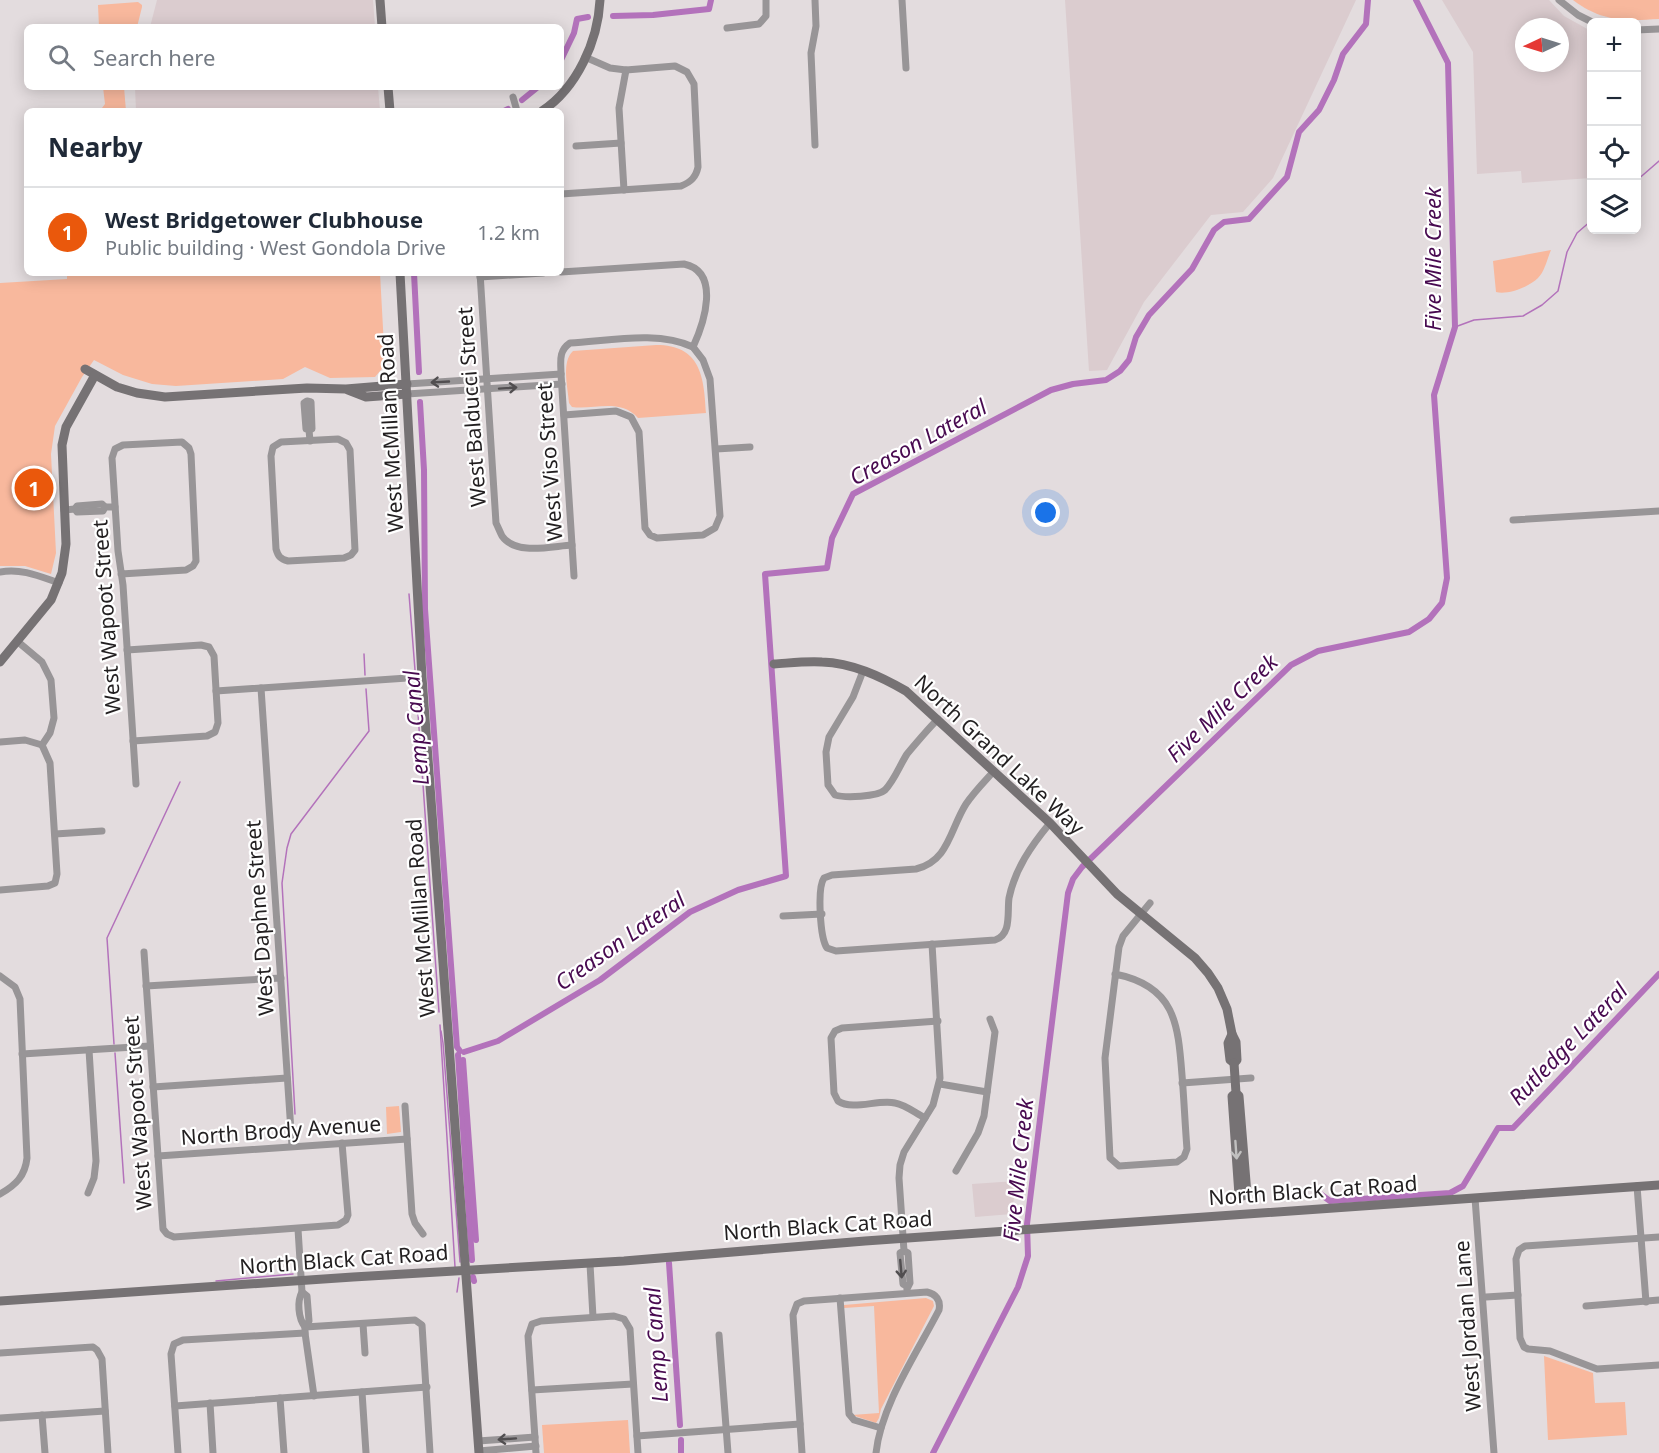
<!DOCTYPE html>
<meta charset="utf-8">
<style>
:root{--surface:#fff;--page:#f2f2f3;--text:#1f2937;--muted:#747a83;--line:#e0e1e3;--accent:#ea580c}
body{margin:0;font-family:"Noto Sans",sans-serif;background:var(--page);color:var(--text)}
.controls{position:absolute;right:18px;top:18px;display:grid;overflow:hidden;border-radius:9px;box-shadow:0 3px 15px #0003}
.controls button{width:54px;height:54px;display:grid;place-items:center;padding:0;border:0;border-bottom:2px solid var(--line);background:var(--surface);color:var(--text);font:30px sans-serif}
.compass{position:absolute;left:1515px;top:18px;width:54px;height:54px;border-radius:50%;background:var(--surface);box-shadow:0 3px 15px #0003;rotate:266deg}
.you{position:absolute;left:1046px;top:513px;width:21px;height:21px;margin:-15px;border:4px solid #fff;border-radius:50%;background:#1a73e8;box-shadow:0 0 0 9px #1a73e833}
.badge{display:grid;place-items:center;width:39px;height:39px;border-radius:50%;background:var(--accent);color:#fff;font-size:20px;font-weight:700}
.pin{position:absolute;translate:-50% -50%;border:3px solid #fff;box-shadow:0 2px 6px #0006}
.list{margin:0;padding:0;list-style:none}
h2{display:flex;justify-content:space-between;align-items:center;height:78px;margin:0;padding:0 24px;font-size:26px}
h2 small{font-size:20px;font-weight:400;color:var(--muted)}
.list li{display:grid;grid-template-columns:39px 1fr auto;gap:18px;align-items:center;box-sizing:border-box;height:90px;padding:0 24px;border-top:2px solid var(--line)}
.list b{display:block;font-size:22px;white-space:nowrap}
.list p{margin:0;font-size:20px;white-space:nowrap;color:var(--muted)}
.list em{font-size:20px;font-style:normal;color:var(--muted)}
.icon{flex:none;width:33px;height:33px;fill:none;stroke:currentColor;stroke-width:2;stroke-linecap:round;stroke-linejoin:round}
.map{position:relative;flex:none;width:1659px;height:1453px;overflow:hidden}
.search{position:absolute;background:var(--surface);box-shadow:0 3px 15px #0003;left:24px;top:24px;width:540px;height:66px;display:flex;align-items:center;gap:15px;box-sizing:border-box;padding:0 21px;border-radius:9px;color:var(--muted);font-size:22px}
.panel{position:absolute;background:var(--surface);box-shadow:0 3px 15px #0003;left:24px;top:108px;width:540px;height:168px;border-radius:9px}
.map>svg:first-child{display:block}
.built{fill:#dbcccf;fill-rule:evenodd}
.green{fill:#f8b89d}
.lines{fill:none;stroke-linecap:round;stroke-linejoin:round}
.stream{stroke:#b372bb;stroke-width:1.5}
.canal{stroke:#b372bb;stroke-width:6}
.street{stroke:#989597;stroke-width:7}
.secondary{stroke:#767274;stroke-width:9}
.oneway{stroke:#514e50}
.oneway2{stroke:#c1c0c0}
.labels{text-anchor:middle;stroke-width:4.5;stroke-linejoin:round;paint-order:stroke}
.street-label{font-size:21px;fill:#221f20;stroke:#fff}
.water-label{font-size:22px;font-style:italic;fill:#480a50;stroke:#fff}
</style>
<div class="map">
<svg width="1659" height="1453" viewBox="0 0 1659 1453">
<rect width="100%" height="100%" fill="#e3dcde"/>
<g class="built">
<polygon points="157,0 373,0 375,27 150,27"/>
<polygon points="1065,0 1356,0 1273,178 1243,212 1211,215 1144,302 1107,370 1089,371"/>
<path d="M 1442,0 L 1549,0 L 1564,16 L 1591,31 L 1591,178 L 1522,183 L 1521,171 L 1477,174 L 1473,52 ZM 1524,27 L 1560,27 L 1560,63 L 1524,63 Z"/>
<polygon points="135,87 378,87 380,111 136,111"/>
<polygon points="1016,1181 1012,1214 975,1217 972,1184"/>
</g>
<g class="green">
<path d="M 1573,0 L 1659,0 L 1659,19 C 1625,21 1602,22 1573,0 Z"/>
<polygon points="138,2 142,5 142,7 137,27 99,27 98,5"/>
<polygon points="103,87 124,87 126,111 76,111 102,108 105,104"/>
<path d="M 1551,250 C 1547,259 1545,271 1538,278 C 1529,287 1508,295 1496,292 L 1493,261 Z"/>
<polygon points="67,273 380,273 385,365 375,377 330,378 305,367 283,379 176,386 152,384 123,375 94,360 82,377 55,426 51,454 56,553 51,574 25,566 0,566 0,283 67,279"/>
<path d="M 656,345 C 701,345 704,377 706,413 L 638,418 C 620,398 595,410 572,407 L 569,403 C 568,387 561,362 573,351 Z"/>
<polygon points="399,1106 401,1132 387,1134 386,1107"/>
<polygon points="926,1298 933,1301 934,1306 881,1409 879,1418 876,1423 852,1415 879,1413 874,1306 844,1308 844,1305"/>
<polygon points="1544,1356 1593,1373 1595,1403 1625,1402 1627,1435 1548,1440"/>
<polygon points="628,1420 630,1453 544,1453 542,1425"/>
</g>
<g class="lines">
<g class="stream">
<polyline points="1636,181 1659,161"/>
<polyline points="1455,327 1474,320 1523,316 1542,305 1558,291 1567,252 1577,233 1592,220"/>
<polyline points="409,594 415,670"/>
<polyline points="364,654 365,675"/>
<polyline points="416,685 439,1012"/>
<polyline points="440,1025 455,1267"/>
<polyline points="441,1031 443,1043 460,1262"/>
<polyline points="114,1044 107,938 180,782"/>
<polyline points="115,1053 124,1183"/>
<polyline points="295,1114 282,883 287,848 291,834 369,731 366,689"/>
<polyline points="216,1281 293,1274"/>
<polyline points="457,1292 459,1278"/>
</g>
<g class="canal">
<polyline points="613,16 653,15 709,9 711,0"/>
<polyline points="561,60 574,33 577,19 588,17"/>
<polyline points="522,100 538,87"/>
<polyline points="504,111 508,109"/>
<polyline points="414,273 419,372"/>
<polyline points="420,402 424,470 425,609 457,1047 460,1051"/>
<polyline points="464,1052 498,1041 600,980 690,912 738,890 786,876 765,574 827,568 832,538 853,494 1051,390 1073,384 1106,380 1120,371 1129,360 1136,337 1149,315 1192,269 1214,230 1224,222 1249,219 1287,177 1299,132 1319,110 1334,80 1343,54 1366,24 1368,0"/>
<polyline points="458,1055 472,1260"/>
<polyline points="463,1060 476,1240"/>
<polyline points="1319,1193 1330,1201 1450,1193 1463,1186 1498,1128 1513,1128 1659,974"/>
<polyline points="669,1263 680,1425"/>
<polyline points="473,1277 474,1281"/>
<polyline points="681,1440 681,1453"/>
<polyline points="933,1453 1018,1287 1028,1256 1027,1224 1068,893 1073,879 1082,867 1291,665 1318,651 1409,632 1429,619 1442,603 1447,578 1434,395 1455,327 1448,63 1416,0"/>
</g>
<g class="street">
<polyline points="815,0 816,26 811,53 815,145"/>
<polyline points="902,0 906,68"/>
<polyline points="1559,0 1578,15 1592,22"/>
<polyline points="727,28 759,24 766,16 766,0"/>
<polyline points="1636,30 1659,29"/>
<polyline points="513,97 517,111"/>
<polyline points="576,146 621,143"/>
<polyline points="624,190 619,108 626,70"/>
<path d="M 561,194 L 681,186 C 691,182 696,177 698,167 L 694,84 L 687,72 L 675,66 L 626,70 L 610,68 L 585,57"/>
<path d="M 561,272 L 684,264 C 721,272 704,323 693,347 L 703,360 L 710,379 L 720,516 L 715,528 L 703,535 L 657,538 L 650,535 L 645,528 L 639,432 L 631,417 L 616,411 L 564,415"/>
<path d="M 480,273 L 496,523 C 498,527 500,532 502,536 C 516,556 552,546 572,545"/>
<polyline points="480,277 543,273"/>
<polyline points="407,384 561,374"/>
<polyline points="407,394 562,384"/>
<polyline points="309,430 306,429 304,403 307,401 311,402 312,429 309,430 310,441"/>
<path d="M 338,439 L 346,443 L 350,450 L 355,550 L 351,555 L 344,558 L 288,561 C 280,559 278,556 276,549 L 271,456 L 273,447 L 281,442 Z"/>
<polyline points="716,449 750,447"/>
<polyline points="75,509 77,506 102,504 105,507"/>
<polyline points="64,510 75,509 77,512 103,511 105,507 115,507"/>
<polyline points="1513,520 1659,511"/>
<path d="M 0,572 C 21,568 39,576 59,583"/>
<polyline points="121,574 186,570 193,566 196,561 191,454 189,448 182,442 123,445 115,449 112,458 118,551 123,585 136,784"/>
<path d="M 574,576 L 561,374 C 561,362 558,351 570,343 C 608,341 658,330 693,347"/>
<polyline points="127,650 201,645 209,647 214,656 218,723 215,732 207,736 133,741"/>
<path d="M 863,671 L 853,697 L 829,737 L 826,752 L 828,785 L 835,795 C 845,798 877,797 885,790 C 894,781 900,765 907,754 C 917,742 927,730 938,719"/>
<polyline points="261,688 292,1146"/>
<polyline points="216,691 422,677"/>
<polyline points="0,742 25,740 42,745"/>
<path d="M 994,771 C 984,782 974,792 966,804 C 950,829 949,861 916,869 L 832,875 L 824,878 C 817,888 820,938 827,948 L 836,951 L 995,940 C 1012,935 1007,912 1009,898 C 1015,869 1031,846 1050,823"/>
<polyline points="55,834 102,831"/>
<polyline points="0,890 48,886 55,883 57,874 50,763 42,745 50,733 54,718 51,680 42,662 17,641"/>
<polyline points="783,916 822,914"/>
<polyline points="144,952 163,1229 167,1234 174,1237 338,1225 346,1220 348,1215 342,1143"/>
<path d="M 1115,974 C 1175,986 1178,1023 1182,1075 C 1184,1099 1185,1124 1187,1149 L 1184,1157 L 1177,1162 L 1119,1166 L 1110,1158 L 1105,1058 L 1119,947 L 1123,936 L 1150,903"/>
<path d="M 0,976 L 15,987 L 20,999 L 27,1158 C 25,1176 16,1185 0,1194"/>
<polyline points="146,986 281,978"/>
<polyline points="22,1054 150,1046"/>
<polyline points="1182,1083 1251,1078"/>
<polyline points="940,1084 987,1092"/>
<polyline points="153,1087 287,1078"/>
<polyline points="405,1106 412,1214 415,1223 423,1234"/>
<path d="M 925,1118 C 915,1113 906,1105 895,1103 C 878,1099 853,1111 838,1101 L 834,1093 L 831,1038 L 835,1031 L 842,1028 L 938,1021"/>
<polyline points="158,1156 407,1139"/>
<polyline points="956,1171 978,1133 984,1116 995,1032 990,1019"/>
<polyline points="1637,1186 1646,1302"/>
<polyline points="88,1193 94,1178 96,1161 89,1050"/>
<polyline points="1475,1198 1494,1453"/>
<polyline points="298,1229 302,1292"/>
<polyline points="1659,1237 1525,1246 1519,1250 1516,1259 1520,1338 1524,1347 1528,1349 1550,1351 1597,1369 1659,1365"/>
<polyline points="904,1251 908,1253 910,1283 907,1289"/>
<polyline points="590,1264 593,1317"/>
<polyline points="907,1286 903,1284 900,1253 904,1251 899,1178 900,1165 904,1152 933,1105 940,1078 932,944"/>
<polyline points="1486,1297 1518,1295"/>
<polyline points="840,1298 849,1414 854,1420 881,1428"/>
<polyline points="1586,1306 1659,1300"/>
<polyline points="363,1324 365,1353"/>
<polyline points="305,1327 415,1320 422,1325 430,1453"/>
<path d="M 305,1327 C 298,1318 297,1301 302,1292 L 307,1296 L 309,1321 L 305,1327 L 305,1333 L 314,1396"/>
<polyline points="719,1335 728,1453"/>
<polyline points="0,1353 93,1347 97,1350 102,1359 108,1453"/>
<polyline points="532,1390 633,1384"/>
<polyline points="362,1392 366,1453"/>
<polyline points="280,1398 284,1453"/>
<polyline points="210,1403 213,1453"/>
<polyline points="175,1406 427,1387"/>
<polyline points="42,1415 45,1453"/>
<polyline points="0,1418 105,1411"/>
<polyline points="637,1436 800,1424"/>
<polyline points="478,1441 535,1437"/>
<polyline points="479,1451 536,1446"/>
<polyline points="178,1453 171,1354 174,1344 183,1340 305,1333"/>
<polyline points="536,1453 528,1336 532,1324 541,1321 614,1316 624,1319 630,1329 638,1453"/>
<path d="M 802,1453 L 793,1315 L 797,1304 L 804,1301 L 927,1292 C 936,1294 941,1300 939,1310 C 917,1353 881,1405 876,1453"/>
</g>
<g class="secondary">
<polyline points="380,0 382,27"/>
<polyline points="388,87 390,111"/>
<path d="M 542,111 C 577,88 598,41 600,0"/>
<polyline points="400,273 422,677 479,1453"/>
<polyline points="85,369 117,387 137,393 165,397 307,388 346,389 407,384"/>
<polyline points="348,390 366,397 407,394"/>
<polyline points="0,662 51,600 62,573 66,544 62,445 66,427 95,375"/>
<path d="M 774,664 C 790,663 806,661 822,662 C 852,663 880,676 906,691 L 1050,823 L 1117,894 L 1195,958 L 1208,973 L 1218,988 L 1227,1009 L 1232,1034"/>
<polygon points="1232,1034 1236,1042 1237,1060 1234,1063 1230,1060 1228,1043"/>
<polyline points="1234,1063 1236,1093 1232,1096 1239,1195 1243,1196 1247,1194 1239,1096 1236,1093"/>
<polyline points="0,1301 353,1277 624,1261 865,1241 1659,1185"/>
</g>
</g>
<defs><path id="oneway-shaft" d="M-6 0H5M1.5-3L5.5 0L1.5 3" fill="none" stroke-width="1.6" stroke-linecap="round" stroke-linejoin="round" transform="scale(1.5)"/></defs>
<g class="oneway">
<use href="#oneway-shaft" transform="translate(440 382) rotate(177)"/>
<use href="#oneway-shaft" transform="translate(508 388) rotate(-4)"/>
<use href="#oneway-shaft" transform="translate(901 1269) rotate(85)"/>
<use href="#oneway-shaft" transform="translate(507 1439) rotate(176)"/>
</g>
<use class="oneway2" href="#oneway-shaft" transform="translate(1236 1150) rotate(86)"/>
<g class="labels">
<g class="street-label">
<text transform="translate(472 407) rotate(-94)" y="7">West Balducci Street</text>
<text transform="translate(391 433) rotate(-93)" y="7">West McMillan Road</text>
<text transform="translate(550 462) rotate(-94)" y="7">West Viso Street</text>
<text transform="translate(107 617) rotate(-94)" y="7">West Wapoot Street</text>
<text transform="translate(999 755) rotate(43)" y="7">North Grand Lake Way</text>
<text transform="translate(260 918) rotate(-94)" y="7">West Daphne Street</text>
<text transform="translate(421 918) rotate(-94)" y="7">West McMillan Road</text>
<text transform="translate(138 1113) rotate(-94)" y="7">West Wapoot Street</text>
<text transform="translate(281 1131) rotate(-4)" y="7">North Brody Avenue</text>
<text transform="translate(1313 1191) rotate(-4)" y="7">North Black Cat Road</text>
<text transform="translate(828 1226) rotate(-4)" y="7">North Black Cat Road</text>
<text transform="translate(344 1260) rotate(-4)" y="7">North Black Cat Road</text>
<text transform="translate(1468 1326) rotate(-94)" y="7">West Jordan Lane</text>
</g>
<g class="water-label">
<text transform="translate(1433 259) rotate(-90)" y="8">Five Mile Creek</text>
<text transform="translate(918 442) rotate(-29)" y="8">Creason Lateral</text>
<text transform="translate(1222 708) rotate(-44)" y="8">Five Mile Creek</text>
<text transform="translate(416 728) rotate(-95)" y="8">Lemp Canal</text>
<text transform="translate(620 941) rotate(-35)" y="8">Creason Lateral</text>
<text transform="translate(1568 1044) rotate(-46)" y="8">Rutledge Lateral</text>
<text transform="translate(1018 1170) rotate(-84)" y="8">Five Mile Creek</text>
<text transform="translate(656 1345) rotate(-94)" y="8">Lemp Canal</text>
</g>
</g>
</svg>
<div class="controls">
<button>+</button>
<button>−</button>
<button><svg class="icon" aria-label="locate" viewBox="0 0 24 24"><circle cx="12" cy="12" r="6"/><path d="M12 2v4M12 18v4M2 12h4M18 12h4"/></svg></button>
<button><svg class="icon" aria-label="layers" viewBox="0 0 24 24"><path d="M12 4l9 5-9 5-9-5zM3 14l9 5 9-5"/></svg></button>
</div>
<svg class="compass" viewBox="-18 -18 36 36"><path d="M0-13l5 13h-10z" fill="#e53935"/><path d="M0 13l5-13h-10z" fill="#747a83"/></svg>
<div class="you"></div>
<div class="pin badge" style="left:34px;top:488px">1</div>
<div class="search"><svg class="icon" aria-label="search" viewBox="0 0 24 24"><circle cx="10" cy="10" r="6"/><path d="M15 15l6 6"/></svg>Search here</div>
<section class="panel">
<h2>Nearby<small></small></h2>
<ul class="list">
<li><span class="badge">1</span><div><b>West Bridgetower Clubhouse</b><p>Public building · West Gondola Drive</p></div><em>1.2 km</em></li>
</ul>
</section>
</div>
